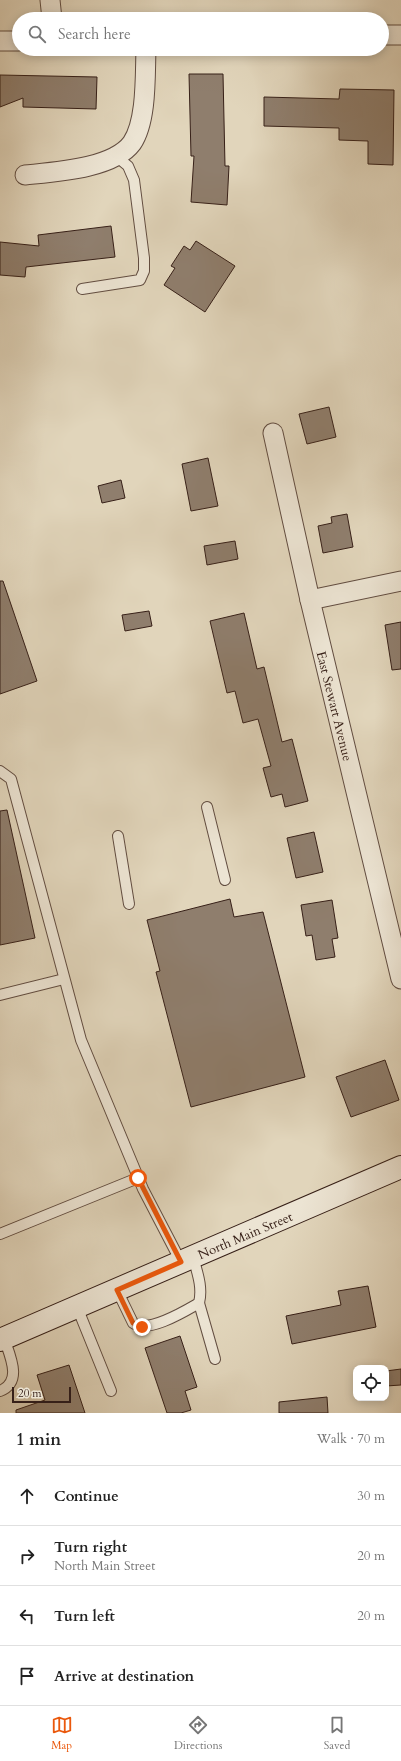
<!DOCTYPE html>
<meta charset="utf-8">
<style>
:root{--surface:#fff;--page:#f6f6f6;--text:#222;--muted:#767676;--line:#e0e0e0;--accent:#ea580c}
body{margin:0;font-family:Cardo,serif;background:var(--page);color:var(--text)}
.controls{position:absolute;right:12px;bottom:12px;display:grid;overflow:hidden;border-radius:8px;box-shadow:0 2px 10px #0003}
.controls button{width:36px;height:36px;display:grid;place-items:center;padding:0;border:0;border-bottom:1px solid var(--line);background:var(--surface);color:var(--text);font:20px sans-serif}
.scale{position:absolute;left:12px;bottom:10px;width:59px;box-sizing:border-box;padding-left:4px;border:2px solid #372018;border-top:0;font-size:11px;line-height:14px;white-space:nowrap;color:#372018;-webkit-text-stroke:3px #ece4d3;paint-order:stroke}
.stop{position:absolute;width:12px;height:12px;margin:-9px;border:3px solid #ea580c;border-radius:50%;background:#fff}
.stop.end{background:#ea580c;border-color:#fff;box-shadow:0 1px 4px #0008}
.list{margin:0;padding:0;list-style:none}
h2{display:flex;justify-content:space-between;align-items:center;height:52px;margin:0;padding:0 16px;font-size:17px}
h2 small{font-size:13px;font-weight:400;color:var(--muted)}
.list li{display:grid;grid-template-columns:26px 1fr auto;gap:12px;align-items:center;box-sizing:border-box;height:60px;padding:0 16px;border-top:1px solid var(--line)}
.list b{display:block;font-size:15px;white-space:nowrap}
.list p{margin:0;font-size:13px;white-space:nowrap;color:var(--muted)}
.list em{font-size:13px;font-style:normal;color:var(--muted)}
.icon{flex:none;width:22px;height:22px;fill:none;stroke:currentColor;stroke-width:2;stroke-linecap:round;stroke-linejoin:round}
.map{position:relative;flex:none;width:401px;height:1413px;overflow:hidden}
.search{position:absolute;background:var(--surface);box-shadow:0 2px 10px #0003;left:12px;right:12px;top:12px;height:44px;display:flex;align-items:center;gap:10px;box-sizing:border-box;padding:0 14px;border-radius:22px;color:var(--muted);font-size:15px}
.sheet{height:292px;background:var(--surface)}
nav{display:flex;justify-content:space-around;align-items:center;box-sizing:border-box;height:56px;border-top:1px solid var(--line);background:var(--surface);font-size:11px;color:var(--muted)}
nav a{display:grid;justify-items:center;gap:2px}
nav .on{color:var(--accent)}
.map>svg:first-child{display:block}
.building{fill:#8f7e6d;stroke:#372018}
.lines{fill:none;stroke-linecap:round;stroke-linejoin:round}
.service-casing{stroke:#624d41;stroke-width:12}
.minor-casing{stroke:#624d41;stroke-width:21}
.secondary-casing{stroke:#372018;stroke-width:24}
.service{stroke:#ece4d3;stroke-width:10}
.minor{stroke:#ece4d3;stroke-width:19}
.secondary{stroke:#ece4d3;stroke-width:22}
.route{stroke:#ea580c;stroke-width:5}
.labels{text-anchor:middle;stroke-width:3;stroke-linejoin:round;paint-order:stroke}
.street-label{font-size:13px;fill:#372018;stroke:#ece4d3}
</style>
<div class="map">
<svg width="401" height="1413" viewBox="0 0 401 1413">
<rect width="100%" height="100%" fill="#e1d5bb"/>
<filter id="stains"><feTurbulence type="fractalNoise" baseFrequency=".005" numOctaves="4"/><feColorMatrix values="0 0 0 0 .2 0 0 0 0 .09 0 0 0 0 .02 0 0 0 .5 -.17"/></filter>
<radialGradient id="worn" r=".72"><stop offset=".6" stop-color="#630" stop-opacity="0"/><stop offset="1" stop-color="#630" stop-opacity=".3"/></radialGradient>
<g class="building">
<polygon points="189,74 223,74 225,166 229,166 227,205 191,202 194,156 191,156"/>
<polygon points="0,75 97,77 96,109 23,107 23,98 0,107"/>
<polygon points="340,89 394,90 393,165 368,164 368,141 339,140 339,128 264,126 264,97 339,99"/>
<polygon points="111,226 115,257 26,267 25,277 0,275 0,242 39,246 38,235"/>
<polygon points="196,241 235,266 205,312 164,285 175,268 171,266 184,246 190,250"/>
<polygon points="329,407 336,437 307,444 299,414"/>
<polygon points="208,458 218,506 191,511 182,464"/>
<polygon points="121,480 125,498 102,503 98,486"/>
<polygon points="347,514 353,547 323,553 318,526 332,523 331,517"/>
<polygon points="235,541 238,559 207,565 204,546"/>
<polygon points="0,581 3,581 37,681 0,694"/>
<polygon points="149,611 152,626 125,631 122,615"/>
<polygon points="244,613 257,669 264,667 282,742 292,739 308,801 285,807 282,794 271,797 263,768 271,766 258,719 243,723 235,691 227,693 210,621"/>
<polygon points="401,622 401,669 392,670 385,625"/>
<polygon points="7,810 35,938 0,945 0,811"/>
<polygon points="314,832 323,872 296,878 287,838"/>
<polygon points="230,899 234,917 263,912 305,1077 191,1107 156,972 160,971 147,920"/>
<polygon points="332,900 338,938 332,939 335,957 316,960 312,935 306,936 301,905"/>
<polygon points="385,1060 399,1100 351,1117 336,1077"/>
<polygon points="368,1286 376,1327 292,1344 286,1316 341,1305 338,1291"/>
<polygon points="180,1336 197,1387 185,1391 191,1410 181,1413 167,1413 145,1348"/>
<polygon points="69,1365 85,1413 16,1413 16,1410 45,1400 37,1375"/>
<polygon points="401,1369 401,1385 386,1386 386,1371"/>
<polygon points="327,1397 328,1413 279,1413 279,1402"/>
</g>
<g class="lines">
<defs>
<g id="service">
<polyline points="82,289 140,280 144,271 144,258 134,180 128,166 116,156"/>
<polyline points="0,771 11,779 81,1040 143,1189 181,1262"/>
<polyline points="207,807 225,880"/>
<polyline points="118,836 129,904"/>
<polyline points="0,995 64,979"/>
<polyline points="0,1234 138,1178"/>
<path d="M 117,1290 L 133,1323 C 148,1334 185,1311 199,1303 C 203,1287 197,1272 193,1257"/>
<polyline points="199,1303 215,1359"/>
<polyline points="77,1307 111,1391"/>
<path d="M 0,1391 C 23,1382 10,1356 4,1338"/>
</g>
<g id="minor">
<polyline points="50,0 52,19"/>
<polyline points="382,35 401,35"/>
<polyline points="0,41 19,41"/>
<path d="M 25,175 C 54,172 113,169 132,143 C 147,121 145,75 146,49"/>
<polyline points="273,433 310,600 401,979"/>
<polyline points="310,600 401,581"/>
</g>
<polyline id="secondary" points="0,1340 401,1167"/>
</defs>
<use href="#service" class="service-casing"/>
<use href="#minor" class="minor-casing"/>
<use href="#secondary" class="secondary-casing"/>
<use href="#service" class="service"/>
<use href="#minor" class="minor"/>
<use href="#secondary" class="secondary"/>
</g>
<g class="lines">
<polyline class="route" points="138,1178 181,1262 117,1290 133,1323 142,1327"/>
</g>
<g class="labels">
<g class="street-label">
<text transform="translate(335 706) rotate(76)" y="5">East Stewart Avenue</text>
<text transform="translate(245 1235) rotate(-23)" y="5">North Main Street</text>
</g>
</g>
<rect width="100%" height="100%" filter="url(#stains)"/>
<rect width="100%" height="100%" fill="url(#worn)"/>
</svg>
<div class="controls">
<button><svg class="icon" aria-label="locate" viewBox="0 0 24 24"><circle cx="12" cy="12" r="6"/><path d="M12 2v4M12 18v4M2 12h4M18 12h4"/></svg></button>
</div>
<div class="scale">20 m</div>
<div class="stop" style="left:138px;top:1178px"></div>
<div class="stop end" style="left:142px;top:1327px"></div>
<div class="search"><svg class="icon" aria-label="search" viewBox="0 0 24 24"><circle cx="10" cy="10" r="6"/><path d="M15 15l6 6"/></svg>Search here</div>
</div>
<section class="sheet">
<h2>1 min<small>Walk · 70 m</small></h2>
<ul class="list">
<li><svg class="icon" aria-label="ahead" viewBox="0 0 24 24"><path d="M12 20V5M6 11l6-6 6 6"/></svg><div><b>Continue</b></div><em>30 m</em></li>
<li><svg class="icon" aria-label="right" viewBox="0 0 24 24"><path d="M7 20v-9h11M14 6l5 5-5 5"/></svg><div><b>Turn right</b><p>North Main Street</p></div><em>20 m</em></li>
<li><svg class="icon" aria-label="left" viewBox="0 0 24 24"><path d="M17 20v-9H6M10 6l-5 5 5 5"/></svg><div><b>Turn left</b></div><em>20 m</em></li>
<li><svg class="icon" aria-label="arrive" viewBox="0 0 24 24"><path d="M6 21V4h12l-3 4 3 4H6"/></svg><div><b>Arrive at destination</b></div></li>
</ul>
</section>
<nav>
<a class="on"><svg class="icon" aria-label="map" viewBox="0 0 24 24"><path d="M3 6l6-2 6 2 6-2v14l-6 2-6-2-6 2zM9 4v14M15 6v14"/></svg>Map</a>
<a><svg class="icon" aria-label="directions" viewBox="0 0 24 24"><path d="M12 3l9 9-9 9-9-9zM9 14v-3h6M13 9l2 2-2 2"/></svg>Directions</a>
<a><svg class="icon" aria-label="saved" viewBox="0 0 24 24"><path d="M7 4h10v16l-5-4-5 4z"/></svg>Saved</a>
</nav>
